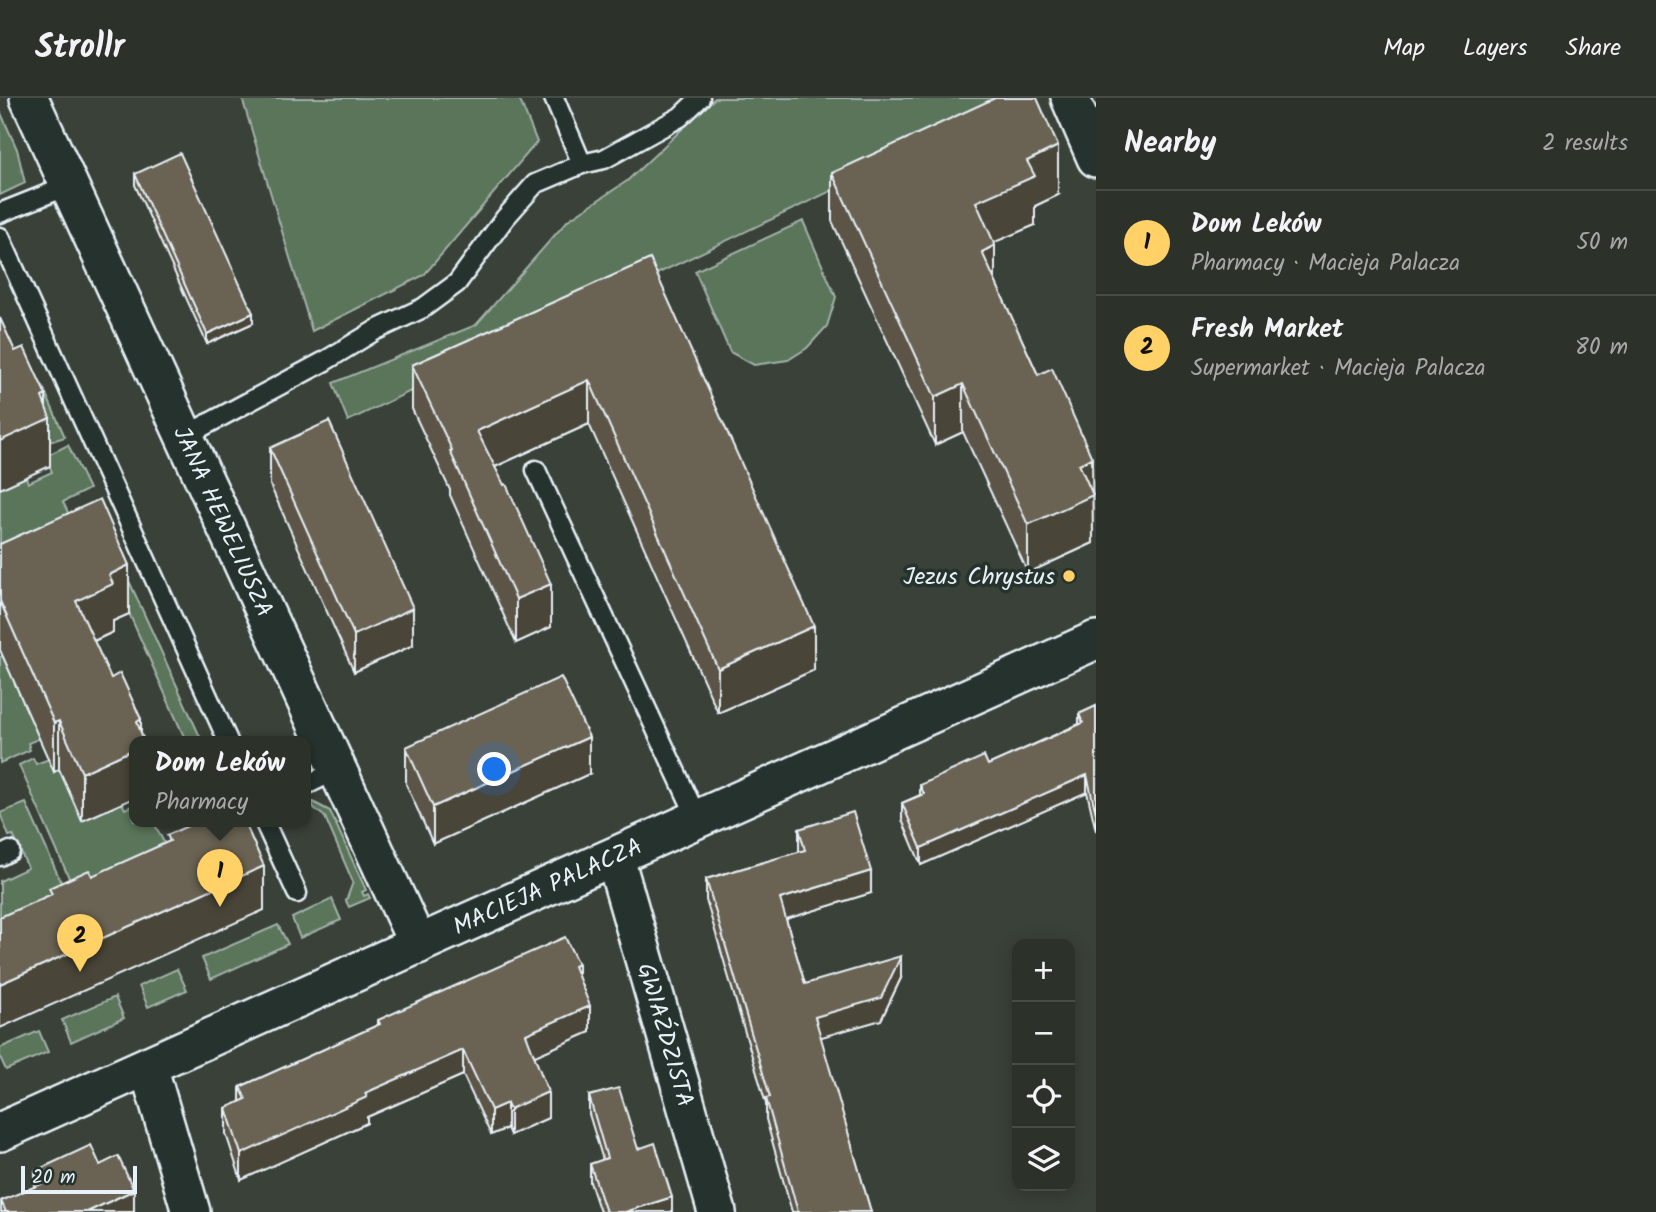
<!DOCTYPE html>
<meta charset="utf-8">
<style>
:root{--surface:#2c312a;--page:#343932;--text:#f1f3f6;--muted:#a6a9a8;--line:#484c47;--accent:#ffd166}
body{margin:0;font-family:Kalam,sans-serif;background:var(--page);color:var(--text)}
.controls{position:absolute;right:21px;bottom:21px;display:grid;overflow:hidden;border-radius:14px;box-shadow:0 4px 18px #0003}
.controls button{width:63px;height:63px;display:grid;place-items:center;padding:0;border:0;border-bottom:2px solid var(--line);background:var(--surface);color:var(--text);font:35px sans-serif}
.scale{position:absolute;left:21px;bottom:18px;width:116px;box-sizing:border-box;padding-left:7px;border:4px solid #e8f1f8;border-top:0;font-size:19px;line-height:24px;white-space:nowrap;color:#e8f1f8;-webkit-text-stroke:5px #26332d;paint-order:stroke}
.you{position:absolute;left:495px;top:672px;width:24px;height:24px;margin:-18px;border:5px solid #fff;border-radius:50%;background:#1a73e8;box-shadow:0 0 0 10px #1a73e833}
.badge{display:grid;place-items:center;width:46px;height:46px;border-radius:50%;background:var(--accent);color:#111;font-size:23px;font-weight:700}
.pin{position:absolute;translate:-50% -58px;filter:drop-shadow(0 2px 4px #0008)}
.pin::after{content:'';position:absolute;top:37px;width:24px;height:21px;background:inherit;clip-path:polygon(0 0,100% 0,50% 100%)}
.popup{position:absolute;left:129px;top:638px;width:182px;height:91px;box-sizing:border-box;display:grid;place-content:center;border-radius:14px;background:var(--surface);filter:drop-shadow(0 2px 5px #0005);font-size:23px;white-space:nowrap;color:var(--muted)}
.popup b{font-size:26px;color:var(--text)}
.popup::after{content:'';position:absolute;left:50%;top:100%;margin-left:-14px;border:14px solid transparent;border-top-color:var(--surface)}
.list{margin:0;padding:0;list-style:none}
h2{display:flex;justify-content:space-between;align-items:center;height:91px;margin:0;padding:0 28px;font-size:30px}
h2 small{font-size:23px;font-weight:400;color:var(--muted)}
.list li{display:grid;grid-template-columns:46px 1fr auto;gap:21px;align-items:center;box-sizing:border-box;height:105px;padding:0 28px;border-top:2px solid var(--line)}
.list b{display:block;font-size:26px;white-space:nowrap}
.list p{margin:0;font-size:23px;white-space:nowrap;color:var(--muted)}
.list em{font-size:23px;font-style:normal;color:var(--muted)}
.icon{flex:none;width:38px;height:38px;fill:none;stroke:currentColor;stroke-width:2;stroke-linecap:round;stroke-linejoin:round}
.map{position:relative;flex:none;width:1096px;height:1114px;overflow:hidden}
header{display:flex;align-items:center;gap:42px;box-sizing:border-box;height:98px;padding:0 35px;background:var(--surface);border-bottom:2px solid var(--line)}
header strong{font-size:33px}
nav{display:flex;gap:38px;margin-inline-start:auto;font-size:24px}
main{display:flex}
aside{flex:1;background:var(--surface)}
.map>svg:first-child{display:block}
.green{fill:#5a745a;stroke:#a1b2a9;stroke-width:2}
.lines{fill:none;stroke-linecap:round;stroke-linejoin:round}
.lane-casing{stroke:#e8f1f8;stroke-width:23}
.street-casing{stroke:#e8f1f8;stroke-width:42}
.lane{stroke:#26332d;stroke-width:18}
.street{stroke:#26332d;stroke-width:37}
.wall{fill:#5b5547;stroke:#e8f1f8;stroke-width:2}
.shaded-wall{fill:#4a4539;stroke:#e8f1f8;stroke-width:2}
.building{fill:#6a6352;stroke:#e8f1f8;stroke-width:2}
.poi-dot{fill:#ffd166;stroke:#26332d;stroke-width:2.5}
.labels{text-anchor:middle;stroke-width:7;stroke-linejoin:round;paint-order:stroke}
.street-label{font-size:24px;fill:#e8f1f8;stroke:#26332d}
.poi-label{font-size:24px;fill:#e8f1f8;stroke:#26332d;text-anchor:end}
</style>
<header>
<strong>Strollr</strong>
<nav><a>Map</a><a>Layers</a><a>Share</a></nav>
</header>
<main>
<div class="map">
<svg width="1096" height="1114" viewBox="0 0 1096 1114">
<rect width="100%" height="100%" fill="#3a4138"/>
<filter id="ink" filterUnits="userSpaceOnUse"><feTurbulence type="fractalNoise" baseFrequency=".0143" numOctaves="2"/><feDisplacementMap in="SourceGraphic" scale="14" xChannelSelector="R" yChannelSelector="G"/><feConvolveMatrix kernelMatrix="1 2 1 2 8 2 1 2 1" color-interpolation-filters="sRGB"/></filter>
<g filter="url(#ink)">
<g class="green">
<polygon points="242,0 519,0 537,44 424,177 312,233"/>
<polygon points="715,0 1026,0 348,323 333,285 476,227 568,122 627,83"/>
<polygon points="0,13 17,51 25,85 0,97"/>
<polygon points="803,123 836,199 827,228 807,250 788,262 754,267 730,254 695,173"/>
<polygon points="42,287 65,339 46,345 24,298"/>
<polygon points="68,347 89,391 63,404 72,423 0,456 0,391 26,379 28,385 52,374 46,358"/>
<polygon points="104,428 202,643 186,643 100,450 0,475"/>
<polygon points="3,558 46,638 28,645 30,652 0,665 0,559"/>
<polygon points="33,660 36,666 49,661 54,673 61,671 82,723 122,705 125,711 134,707 134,723 153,723 170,756 81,807 19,667"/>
<polygon points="311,703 330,713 366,792 362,794 364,798 368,796 370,800 349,809 346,803 353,784 325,719 314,710"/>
<polygon points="26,705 73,811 0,843 0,783 28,770 13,737 9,738 0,715"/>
<polygon points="332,801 341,822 300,840 292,820"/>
<polygon points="278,827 288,846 211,881 202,860"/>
<polygon points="177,871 187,892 148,909 139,888"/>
<polygon points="115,899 124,920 71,944 62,922"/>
<polygon points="39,933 48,954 6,972 0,959 0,950"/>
</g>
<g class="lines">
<defs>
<g id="lane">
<polyline points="554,0 582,66"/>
<polyline points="0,115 68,88"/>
<polyline points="0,139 228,643"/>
<polyline points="183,339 325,263 376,232 423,210 457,185 505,120 535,86 582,66 604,61 680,19 700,0"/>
<polyline points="536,372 698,722"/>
<polyline points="306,687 337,672"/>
<polyline points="264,723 297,795"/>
<polyline points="0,758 10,753"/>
</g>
<g id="street">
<path id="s1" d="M 29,0 L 418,847"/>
<polyline points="1070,0 1096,60"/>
<path id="s2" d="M 615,760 L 717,1114"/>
<polyline points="148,968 191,1114"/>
<path id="s3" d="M 0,1034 L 1096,542"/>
</g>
</defs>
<use href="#lane" class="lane-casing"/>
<use href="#street" class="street-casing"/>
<use href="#lane" class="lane"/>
<use href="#street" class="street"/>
</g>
<g class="wall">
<polygon points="832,75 1058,97 1035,108 1035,127 994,144 995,183 1092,394 1093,445 1028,475 963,334 935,347 832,123"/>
<polygon points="135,76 253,225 207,246 135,87"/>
<polygon points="650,161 814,572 718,615 589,326 495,369 551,529 516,545 450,397 450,392 412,311 412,267"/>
<polygon points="270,350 413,547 354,574 270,387"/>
<polygon points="0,446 129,516 113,523 113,534 94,543 82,723 59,671 54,674 0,552"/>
<polygon points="1096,608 1096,733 1087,694 921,767 902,722 902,705 920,697 920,687 988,667 1079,626 1079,616"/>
<polygon points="406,649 589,676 433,746 406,686"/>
<polygon points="799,731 871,795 786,821 805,886 901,880 881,922 820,939 871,1114 792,1114 766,1021 766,1006 706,802 706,781 799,754"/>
<polygon points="578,878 590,934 534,958 548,1020 510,1037 507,1030 491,1037 463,977 367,1019 367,1025 241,1082 226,1036 226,1010 240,1004 240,989 378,927 378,922"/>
<polygon points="589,998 638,1051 672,1114 600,1114 590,1084 590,1066 603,1062 589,1016"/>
<polygon points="100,1067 134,1114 1,1114 1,1103 35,1089 35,1073"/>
</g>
<g class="shaded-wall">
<polygon points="1058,48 1058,97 1035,108 1035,127 976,152 976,104 1027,63"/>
<polygon points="995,147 995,196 982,154"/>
<polygon points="253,215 253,225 207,246 207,236"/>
<polygon points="589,282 589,326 477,377 477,333"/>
<polygon points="963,286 963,334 935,347 935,299"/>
<polygon points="46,297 46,322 50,320 50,368 0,391 0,343 42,299"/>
<polygon points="1092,360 1093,445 1028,475 1028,427 1079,366"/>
<polygon points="129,467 129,516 113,523 113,534 76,551 76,503 109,477"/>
<polygon points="551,486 551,529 516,545 516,501"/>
<polygon points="413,510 413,547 354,574 354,537"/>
<polygon points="814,528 814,572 718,615 718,571"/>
<polygon points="141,621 141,643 137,624"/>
<polygon points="59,623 59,671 54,674 54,625"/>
<polygon points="589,639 589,676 433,746 433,709"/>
<polygon points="134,651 134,700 82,723 82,675"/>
<polygon points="1087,677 1087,694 921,767 921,750"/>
<polygon points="264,768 264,812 0,930 0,886"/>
<polygon points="871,773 871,795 780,823 780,801"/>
<polygon points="901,858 901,880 881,922 815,941 815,919"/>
<polygon points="578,866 578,891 574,868"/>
<polygon points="590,908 590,934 526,962 526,936"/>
<polygon points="463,952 463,977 367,1019 367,1025 241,1082 241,1056 365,995"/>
<polygon points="548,994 548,1020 510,1037 510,1011"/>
<polygon points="507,1005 507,1030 491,1037 491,1012"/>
<polygon points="134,1092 134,1114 87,1114"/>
<polygon points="672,1099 672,1114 625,1114"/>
</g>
<g class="building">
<polygon points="995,0 1037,0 1058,48 1027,63 1035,78 976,104 995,147 982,154 1038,277 1052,270 1092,360 1079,366 1093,397 1028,427 963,286 935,299 832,75"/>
<polygon points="180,55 253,215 207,236 135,76"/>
<polygon points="650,161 814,528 718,571 589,282 477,333 504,387 506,386 551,486 516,501 450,353 452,352 412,267"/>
<polygon points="0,220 15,253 24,249 46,297 42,299 50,320 0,343"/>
<polygon points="329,323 413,510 354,537 270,350"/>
<polygon points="100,401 129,467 109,477 113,486 76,503 111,580 120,575 141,621 137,624 144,643 134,643 134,651 82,675 59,623 54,625 0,503 0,446"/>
<polygon points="561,579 589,639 433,709 406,649"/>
<polygon points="1096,608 1096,716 1087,677 921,750 902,705 924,696 920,687 984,658 988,667 1083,625 1079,616"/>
<polygon points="853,714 871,773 780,801 805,886 901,858 881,900 815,919 871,1114 798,1114 766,1000 770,999 706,781 805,752 799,731"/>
<polygon points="199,723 209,723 210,725 213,723 244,723 264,768 0,886 0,819 52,796 49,790 89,772 92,778 170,743 167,737"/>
<polygon points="565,839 578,866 574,868 590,908 526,936 548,994 510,1011 507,1005 491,1012 463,952 365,995 367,999 241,1056 226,1010 246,1001 240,989 380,926 378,922"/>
<polygon points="619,990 638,1051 655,1045 672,1099 625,1114 606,1114 590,1066 607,1060 589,998"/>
<polygon points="91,1047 100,1067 118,1058 134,1092 87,1114 6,1114 1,1103 41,1086 35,1073"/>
</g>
</g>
<circle class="poi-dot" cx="1069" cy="478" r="7"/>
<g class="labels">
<g class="street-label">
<text dy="8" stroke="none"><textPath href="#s1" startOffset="466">JANA HEWELIUSZA</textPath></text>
<text dy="8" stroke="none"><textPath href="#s3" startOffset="600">MACIEJA PALACZA</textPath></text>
<text dy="8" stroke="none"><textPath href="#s2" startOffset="184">GWIAŹDZISTA</textPath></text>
</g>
<g class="poi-label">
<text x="1055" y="486">Jezus Chrystus</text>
</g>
</g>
</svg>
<div class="controls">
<button>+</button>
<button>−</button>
<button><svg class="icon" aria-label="locate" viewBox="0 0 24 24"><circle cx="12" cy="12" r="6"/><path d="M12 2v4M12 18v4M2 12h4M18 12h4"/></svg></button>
<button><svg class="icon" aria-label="layers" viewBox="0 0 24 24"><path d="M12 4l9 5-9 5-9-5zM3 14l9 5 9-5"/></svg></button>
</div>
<div class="scale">20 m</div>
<div class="you"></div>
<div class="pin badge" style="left:220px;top:809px">1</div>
<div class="popup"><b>Dom Leków</b>Pharmacy</div>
<div class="pin badge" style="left:80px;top:874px">2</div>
</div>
<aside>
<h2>Nearby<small>2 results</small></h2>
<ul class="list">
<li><span class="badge">1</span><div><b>Dom Leków</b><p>Pharmacy · Macieja Palacza</p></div><em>50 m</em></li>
<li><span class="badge">2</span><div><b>Fresh Market</b><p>Supermarket · Macieja Palacza</p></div><em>80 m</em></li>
</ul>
</aside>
</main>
